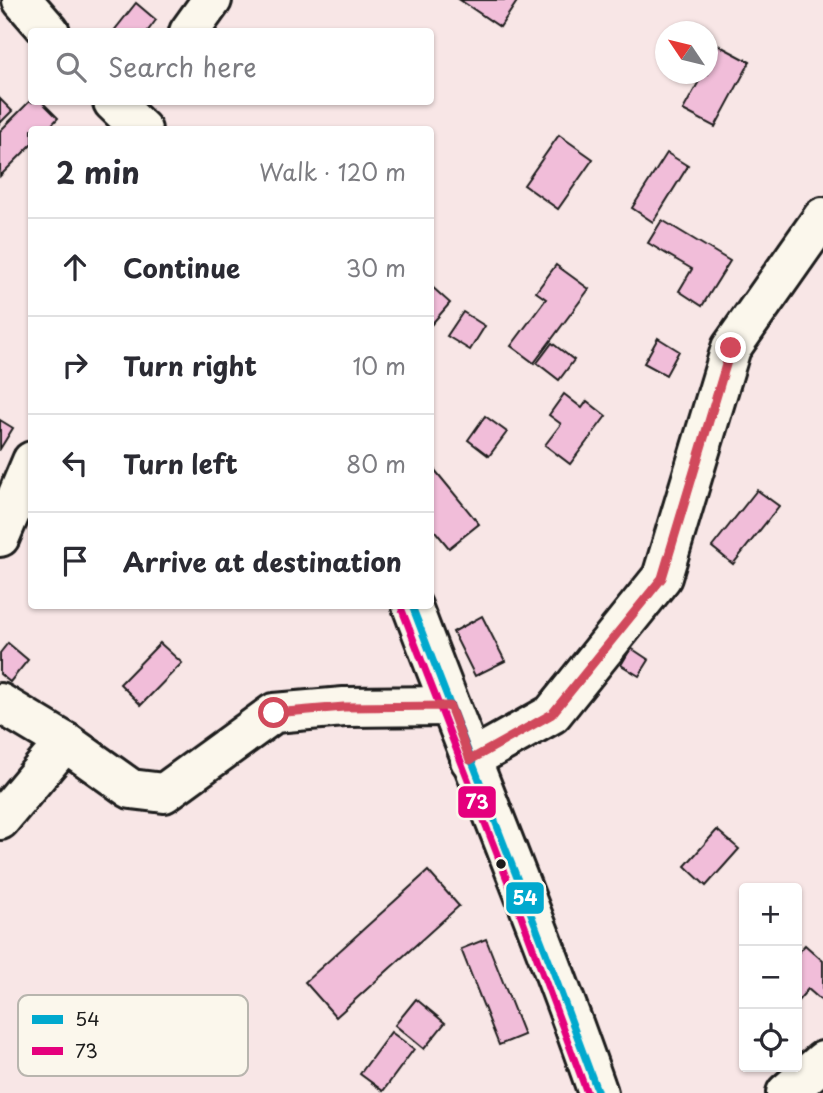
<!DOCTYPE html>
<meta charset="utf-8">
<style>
:root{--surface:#fff;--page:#f2f2f3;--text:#2b2b33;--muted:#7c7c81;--line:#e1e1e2}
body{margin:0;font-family:"Playpen Sans",sans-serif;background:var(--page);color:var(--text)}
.controls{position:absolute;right:21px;bottom:21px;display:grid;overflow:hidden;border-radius:7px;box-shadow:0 2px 5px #0004}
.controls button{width:63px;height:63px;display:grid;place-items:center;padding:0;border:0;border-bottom:2px solid var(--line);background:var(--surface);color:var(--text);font:35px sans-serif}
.compass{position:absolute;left:655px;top:21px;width:63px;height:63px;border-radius:50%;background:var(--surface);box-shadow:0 2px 5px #0004;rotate:305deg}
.stop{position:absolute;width:21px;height:21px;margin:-16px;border:5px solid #d1495b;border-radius:50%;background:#fff}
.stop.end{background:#d1495b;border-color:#fff;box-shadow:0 2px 7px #0008}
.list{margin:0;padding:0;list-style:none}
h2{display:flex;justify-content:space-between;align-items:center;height:91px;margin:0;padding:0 28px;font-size:30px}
h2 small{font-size:23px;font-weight:400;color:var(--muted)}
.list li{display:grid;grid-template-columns:46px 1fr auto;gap:21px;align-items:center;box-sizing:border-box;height:98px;padding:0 28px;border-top:2px solid var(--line)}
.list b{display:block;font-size:26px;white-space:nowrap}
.list em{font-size:23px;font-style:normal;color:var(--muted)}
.icon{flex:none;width:38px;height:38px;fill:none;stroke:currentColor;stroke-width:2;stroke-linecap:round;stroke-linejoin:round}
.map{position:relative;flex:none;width:823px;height:1093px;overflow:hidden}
.search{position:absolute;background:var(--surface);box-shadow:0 2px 5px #0004;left:28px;top:28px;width:406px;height:77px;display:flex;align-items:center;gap:18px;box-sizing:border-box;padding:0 24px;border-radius:7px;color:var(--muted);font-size:26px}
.panel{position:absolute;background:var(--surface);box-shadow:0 2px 5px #0004;left:28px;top:126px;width:406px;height:483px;border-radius:7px}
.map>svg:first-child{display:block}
.building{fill:#f1bdd9;stroke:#1c1c1c;stroke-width:2}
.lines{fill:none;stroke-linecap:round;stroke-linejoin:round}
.minor-casing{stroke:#1c1c1c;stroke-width:44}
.tertiary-casing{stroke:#1c1c1c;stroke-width:44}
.minor{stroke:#fbf7ec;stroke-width:38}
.tertiary{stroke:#fbf7ec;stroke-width:38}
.bus-1-casing{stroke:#fbf7ec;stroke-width:12}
.bus-2-casing{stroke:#fbf7ec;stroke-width:12}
.bus-1{stroke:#00a9ce;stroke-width:7}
.bus-2{stroke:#e5007d;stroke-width:7}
.route{stroke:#d1495b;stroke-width:9}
.bus-dot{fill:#1c1c1c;stroke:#fbf7ec;stroke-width:2.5}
.key{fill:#fbf7ec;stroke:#b8b5ae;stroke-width:2}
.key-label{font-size:19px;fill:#1c1c1c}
.line-badge{stroke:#fbf7ec;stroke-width:2.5}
.badge-label{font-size:19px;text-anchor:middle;font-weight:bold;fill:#fff}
</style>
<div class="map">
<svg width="823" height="1093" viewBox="0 0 823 1093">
<rect width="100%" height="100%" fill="#f8e6e6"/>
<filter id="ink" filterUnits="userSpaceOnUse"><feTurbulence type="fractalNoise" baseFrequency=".0143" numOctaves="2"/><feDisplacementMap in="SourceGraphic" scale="14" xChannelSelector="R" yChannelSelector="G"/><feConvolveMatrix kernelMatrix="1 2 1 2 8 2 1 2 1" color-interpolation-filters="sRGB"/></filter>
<g filter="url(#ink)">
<g class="building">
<polygon points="460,0 518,0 500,27"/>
<polygon points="136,3 156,20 147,32 113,32"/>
<polygon points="718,45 750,62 715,127 683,110 703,74 708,74 708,64"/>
<polygon points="0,99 12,111 0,123"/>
<polygon points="32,99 32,102 42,102 58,118 47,130 32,130 32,144 0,176 0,131"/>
<polygon points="559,135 593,159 558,209 524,185"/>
<polygon points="667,153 688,166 653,222 632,208"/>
<polygon points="662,220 730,261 702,306 679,291 692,269 648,243"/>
<polygon points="556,265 589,289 534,363 511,346 546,299 536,292"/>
<polygon points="430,285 450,303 430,326"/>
<polygon points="463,312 485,326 470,350 447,336"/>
<polygon points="658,338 679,351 666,375 644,363"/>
<polygon points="552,343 574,360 559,380 537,363"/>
<polygon points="564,394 582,408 587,401 606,416 570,464 545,445 561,424 549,415"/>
<polygon points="485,416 507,432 489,456 468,440"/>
<polygon points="0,420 13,428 0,449"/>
<polygon points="434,469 479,524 449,548 430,525 430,472"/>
<polygon points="757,490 779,506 733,564 712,547"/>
<polygon points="482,616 505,661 475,676 453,632"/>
<polygon points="8,643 28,660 10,682 0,674 0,653"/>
<polygon points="160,643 182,663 141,705 120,684"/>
<polygon points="631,648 649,660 639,676 621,665"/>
<polygon points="717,830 739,849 706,886 685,866"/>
<polygon points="428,871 459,906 336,1017 305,982"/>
<polygon points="486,939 524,1035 499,1045 461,949"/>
<polygon points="805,945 823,961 823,1002 808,989 797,1002 797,954"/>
<polygon points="416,999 445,1023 424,1049 395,1025"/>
<polygon points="391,1032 414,1049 383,1091 360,1074"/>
</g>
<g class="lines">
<defs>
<g id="minor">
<polyline points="189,32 212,0"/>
<polyline points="0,537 32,461"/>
<polyline points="0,703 65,742 131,789 164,793 274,713 344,707 450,706"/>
<polyline points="470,760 552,714 662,577 731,348 823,217"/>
<polyline points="0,820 65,742"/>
<polyline points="786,1093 823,1061"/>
</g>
<g id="tertiary">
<polyline points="22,0 50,32"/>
<polyline points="113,102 142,130"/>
<path d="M 412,606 C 473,768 541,929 598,1093"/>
</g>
</defs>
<use href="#minor" class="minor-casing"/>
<use href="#tertiary" class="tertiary-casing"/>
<use href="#minor" class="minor"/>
<use href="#tertiary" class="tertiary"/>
<defs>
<polyline id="bus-1" points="412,606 553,971 598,1093"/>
<polyline id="bus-2" points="402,610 520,913 587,1093"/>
</defs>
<use href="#bus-1" class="bus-1-casing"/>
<use href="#bus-2" class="bus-2-casing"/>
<use href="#bus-1" class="bus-1"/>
<use href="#bus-2" class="bus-2"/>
</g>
</g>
<g class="lines" filter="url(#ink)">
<polyline class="route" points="274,713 344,707 450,706 470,760 552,714 662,578 731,348"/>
</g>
<circle class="bus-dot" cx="501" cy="864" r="6"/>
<rect x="18" y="995" width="230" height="81" rx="10" class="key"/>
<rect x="32" y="1015" width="31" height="9" fill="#00a9ce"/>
<rect x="32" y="1047" width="31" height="8" fill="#e5007d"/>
<g class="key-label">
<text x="75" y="1026">54</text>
<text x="75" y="1058">73</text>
</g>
<g class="line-badge">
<rect x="457" y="785" width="40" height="34" rx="7" fill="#e5007d"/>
<rect x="505" y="881" width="40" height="34" rx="7" fill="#00a9ce"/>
</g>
<g class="badge-label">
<text x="477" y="809">73</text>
<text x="525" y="905">54</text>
</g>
</svg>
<div class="controls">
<button>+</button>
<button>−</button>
<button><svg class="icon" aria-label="locate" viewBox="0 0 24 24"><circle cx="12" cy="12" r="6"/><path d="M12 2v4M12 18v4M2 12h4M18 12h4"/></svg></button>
</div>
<svg class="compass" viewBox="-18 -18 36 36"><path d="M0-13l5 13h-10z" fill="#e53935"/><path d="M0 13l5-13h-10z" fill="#7c7c81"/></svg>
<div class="stop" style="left:274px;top:713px"></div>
<div class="stop end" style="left:731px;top:348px"></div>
<div class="search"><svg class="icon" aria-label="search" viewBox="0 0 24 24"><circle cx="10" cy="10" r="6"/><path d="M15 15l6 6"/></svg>Search here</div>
<section class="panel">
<h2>2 min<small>Walk · 120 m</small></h2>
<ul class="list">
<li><svg class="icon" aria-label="ahead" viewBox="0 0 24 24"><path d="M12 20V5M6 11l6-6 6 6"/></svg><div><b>Continue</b></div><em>30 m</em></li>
<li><svg class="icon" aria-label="right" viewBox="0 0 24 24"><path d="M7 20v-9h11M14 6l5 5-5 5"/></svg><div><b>Turn right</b></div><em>10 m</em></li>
<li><svg class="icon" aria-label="left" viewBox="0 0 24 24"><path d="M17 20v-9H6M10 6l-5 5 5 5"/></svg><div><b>Turn left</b></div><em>80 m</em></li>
<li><svg class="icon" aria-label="arrive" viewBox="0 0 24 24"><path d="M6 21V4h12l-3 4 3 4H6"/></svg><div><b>Arrive at destination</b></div></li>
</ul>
</section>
</div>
